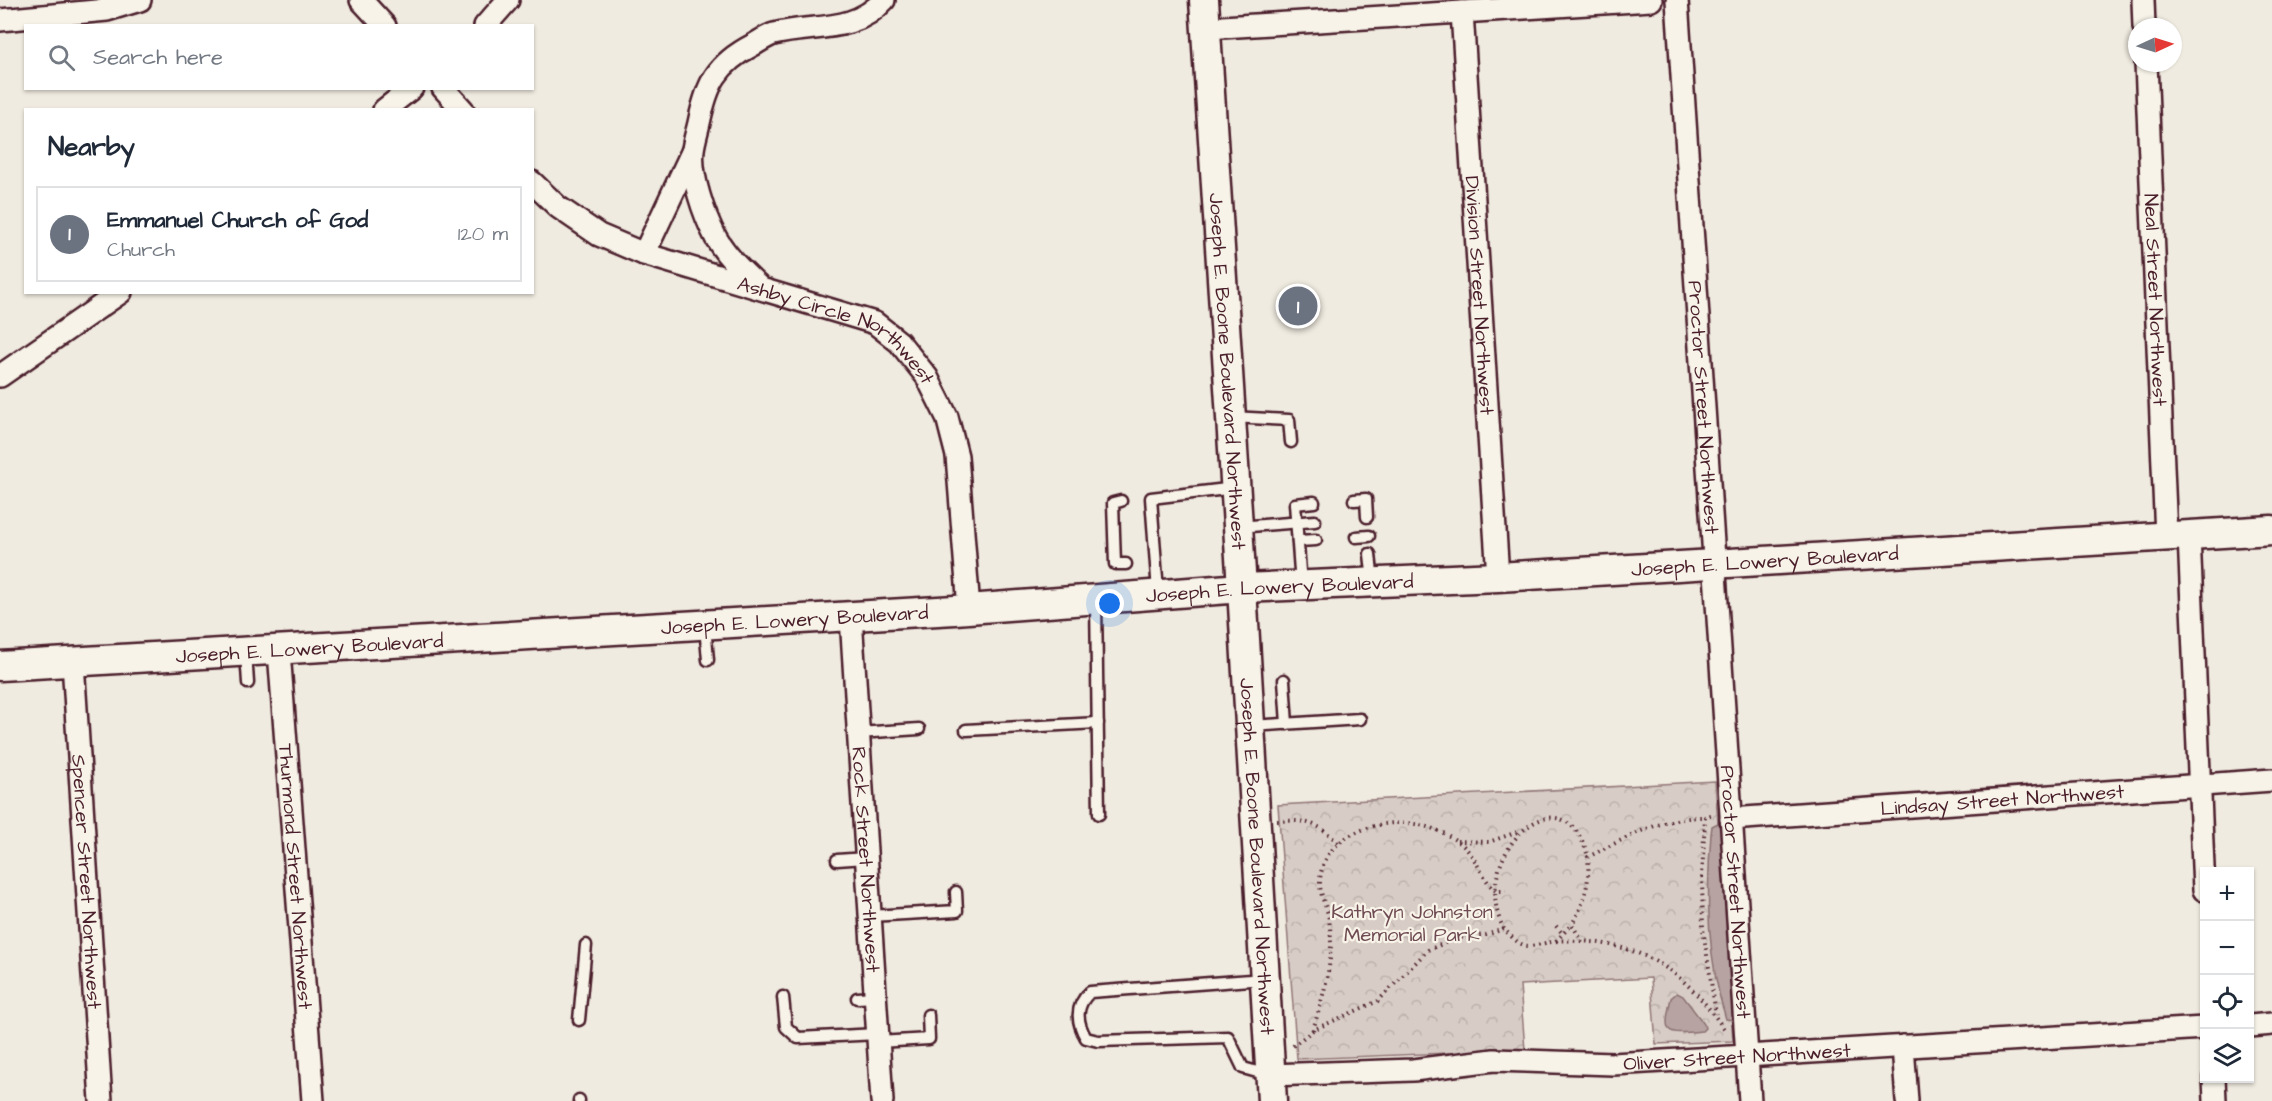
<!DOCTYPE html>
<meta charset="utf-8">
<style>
:root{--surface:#fff;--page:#f6f6f7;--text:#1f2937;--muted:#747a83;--line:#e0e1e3;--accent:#b45309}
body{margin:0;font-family:"Architects Daughter",sans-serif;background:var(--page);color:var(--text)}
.controls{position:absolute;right:18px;bottom:18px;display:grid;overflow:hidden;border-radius:0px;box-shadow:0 2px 4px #0004}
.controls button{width:54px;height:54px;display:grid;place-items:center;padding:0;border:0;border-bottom:2px solid var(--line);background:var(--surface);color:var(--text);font:30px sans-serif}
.compass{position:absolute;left:2128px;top:18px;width:54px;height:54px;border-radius:50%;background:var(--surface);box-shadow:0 2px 4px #0004;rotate:86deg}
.you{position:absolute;left:1110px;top:604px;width:21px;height:21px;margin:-15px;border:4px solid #fff;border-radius:50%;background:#1a73e8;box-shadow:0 0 0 9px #1a73e833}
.badge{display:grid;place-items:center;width:39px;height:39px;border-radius:50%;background:var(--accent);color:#fff;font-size:20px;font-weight:700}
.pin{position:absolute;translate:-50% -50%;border:3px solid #fff;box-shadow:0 2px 6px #0006}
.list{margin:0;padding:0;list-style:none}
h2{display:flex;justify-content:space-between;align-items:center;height:78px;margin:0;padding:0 24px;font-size:26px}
h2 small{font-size:20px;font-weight:400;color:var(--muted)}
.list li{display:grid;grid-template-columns:39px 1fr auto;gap:18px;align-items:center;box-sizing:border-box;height:96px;margin:0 12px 12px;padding:0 12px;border:2px solid var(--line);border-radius:0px}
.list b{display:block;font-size:22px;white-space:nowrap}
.list p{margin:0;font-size:20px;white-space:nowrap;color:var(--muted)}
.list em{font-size:20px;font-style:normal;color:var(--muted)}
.icon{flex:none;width:33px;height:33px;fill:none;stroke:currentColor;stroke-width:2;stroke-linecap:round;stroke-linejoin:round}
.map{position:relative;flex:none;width:2272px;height:1101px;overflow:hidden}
.search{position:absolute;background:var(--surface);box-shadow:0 2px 4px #0004;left:24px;top:24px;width:510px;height:66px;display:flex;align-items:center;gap:15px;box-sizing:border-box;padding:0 21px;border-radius:0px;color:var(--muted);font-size:22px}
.panel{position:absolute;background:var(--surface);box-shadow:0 2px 4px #0004;left:24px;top:108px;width:510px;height:186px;border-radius:0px}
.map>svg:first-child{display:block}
.park{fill:url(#park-crowns);stroke:#917678;stroke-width:1.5}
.water{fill:#b7a4a2;stroke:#8b6f72;stroke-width:1.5}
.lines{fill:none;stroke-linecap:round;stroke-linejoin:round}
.service-casing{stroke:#4a1f2b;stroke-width:15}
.minor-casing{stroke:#4a1f2b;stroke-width:26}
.secondary-casing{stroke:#4a1f2b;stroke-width:33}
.path{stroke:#4a1f2b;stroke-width:4;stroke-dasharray:1.5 4.5;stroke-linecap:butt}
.service{stroke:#f7f3e8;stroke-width:10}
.minor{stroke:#f7f3e8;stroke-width:21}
.secondary{stroke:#f7f3e8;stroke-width:28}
.labels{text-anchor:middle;stroke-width:4.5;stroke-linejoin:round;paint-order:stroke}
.street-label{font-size:20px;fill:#4a1f2b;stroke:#f7f3e8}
.park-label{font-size:20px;fill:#6e4a52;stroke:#f7f3e8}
</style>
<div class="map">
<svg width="2272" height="1101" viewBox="0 0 2272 1101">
<defs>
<pattern id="park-crowns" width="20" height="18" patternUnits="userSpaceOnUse" patternTransform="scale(1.5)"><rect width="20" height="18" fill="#d8cdc6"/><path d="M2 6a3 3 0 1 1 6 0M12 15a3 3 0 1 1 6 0" fill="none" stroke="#bbb0aa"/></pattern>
</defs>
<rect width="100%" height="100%" fill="#f0ebe0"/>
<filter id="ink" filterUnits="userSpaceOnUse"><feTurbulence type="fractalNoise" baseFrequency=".0167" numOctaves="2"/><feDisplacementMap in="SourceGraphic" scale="12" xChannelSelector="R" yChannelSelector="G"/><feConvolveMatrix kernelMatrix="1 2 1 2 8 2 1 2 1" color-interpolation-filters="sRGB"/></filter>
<g filter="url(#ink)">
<polygon class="park" points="1715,781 1733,1041 1656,1044 1651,978 1520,985 1525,1050 1297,1059 1278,805"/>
<g class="water">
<path d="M 1720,822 L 1734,1020 L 1726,1019 C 1707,959 1706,896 1711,834 L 1712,826 Z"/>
<path d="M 1677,993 L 1683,996 L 1704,1024 L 1705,1028 L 1702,1031 C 1664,1035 1663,1034 1671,998 Z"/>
</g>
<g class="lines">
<defs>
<g id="service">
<polyline points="1231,417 1289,420 1291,442"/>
<polyline points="1354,500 1366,499 1367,517"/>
<polyline points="1121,501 1113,503 1115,564 1126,564"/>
<polyline points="1238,527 1315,521"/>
<polyline points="1356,537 1369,536"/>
<polyline points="1298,541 1316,540"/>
<polyline points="1370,554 1373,582"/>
<polyline points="1301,585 1295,504 1314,502"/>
<polyline points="1158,592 1151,498 1235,488"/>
<polyline points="1096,600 1099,814"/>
<polyline points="705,626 708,660"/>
<polyline points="246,653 248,683"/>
<polyline points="1284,680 1287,724"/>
<polyline points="1250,726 1360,719"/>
<polyline points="966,730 1098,723"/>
<polyline points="858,733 919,729"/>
<polyline points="837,860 866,858"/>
<polyline points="870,916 957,911 956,892"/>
<path d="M 1264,979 L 1090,992 C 1075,1006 1076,1021 1086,1038 L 1098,1041 L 1228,1037 L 1243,1068 L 1268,1075"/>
<polyline points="783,997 786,1027 798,1038 878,1034"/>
<polyline points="857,998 876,997"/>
<polyline points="579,1020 586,945"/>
<polyline points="878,1042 929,1039 928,1015"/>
<polyline points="579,1100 579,1101"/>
</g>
<g id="minor">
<polyline points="361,0 385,26"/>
<path id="s1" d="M 1677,0 L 1750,1101"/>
<polyline points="2143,0 2144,27"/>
<path id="s2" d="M 1462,12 L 1498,577"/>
<polyline points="0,20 107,10 140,0"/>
<polyline points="485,26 508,0"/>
<polyline points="1206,28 1651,0"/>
<path id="s3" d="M 2146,63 L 2166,537"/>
<polyline points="443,88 463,110"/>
<polyline points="384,110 412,88"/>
<path id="s4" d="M 532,182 L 558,207 L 599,235 L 644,254 L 875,323 L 899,342 L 927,377 L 947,417 L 957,456 L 969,609"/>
<polyline points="644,254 692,152"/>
<path d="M 758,286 C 742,271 727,257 716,238 C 704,215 690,175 693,150 C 694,141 697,132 699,123 C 707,84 716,64 753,45 C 760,41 767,36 774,34 C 812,24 854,34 884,0"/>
<polyline points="0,376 121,292"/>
<polyline points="2189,535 2204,890"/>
<path id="s5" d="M 851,617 L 882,1101"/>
<path id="s6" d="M 279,651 L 313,1101"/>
<path id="s7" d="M 73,662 L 101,1101"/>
<path id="s8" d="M 1731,819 L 2272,780"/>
<polyline points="2250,1026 2272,1024"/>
<polyline points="1903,1046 1907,1101"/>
<path id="s9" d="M 1270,1075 L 1413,1070 L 1494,1060 L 1613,1064 L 2204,1028"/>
<polyline points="2214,1078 2215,1101"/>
</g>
<g id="secondary">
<path id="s10" d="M 1204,0 L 1242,588 L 1272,1101"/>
<path id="s11" d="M 0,666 L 955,610 L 1242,588 L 1498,577 L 2272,530"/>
</g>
</defs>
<use href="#service" class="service-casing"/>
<use href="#minor" class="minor-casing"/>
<use href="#secondary" class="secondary-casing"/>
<g class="path">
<polyline points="1711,815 1705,817 1702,877 1703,929 1716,1014"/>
<path d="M 1277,821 C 1306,820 1318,822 1338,843"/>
<polyline points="1457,841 1489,842 1520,831"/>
<polyline points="1556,926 1563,934"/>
<path d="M 1504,929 C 1466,860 1562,762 1588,857"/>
<polyline points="1556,941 1572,924"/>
<path d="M 1582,942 L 1572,924 C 1585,903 1590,881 1588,857 C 1626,838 1661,817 1705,817"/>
<path d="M 1313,1030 C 1321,1003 1330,974 1331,946 C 1331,935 1330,924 1328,914 C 1325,904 1320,894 1320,883 C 1320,848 1352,829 1384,824 C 1411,820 1439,827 1461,844 C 1477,857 1483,881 1496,891 L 1506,891"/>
<path d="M 1293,1046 L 1313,1030 L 1378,1001 L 1428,950 L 1457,938 L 1486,935 L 1504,929 C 1527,954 1528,945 1557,941 C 1564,940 1572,941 1580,941 C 1648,945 1689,976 1726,1032"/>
</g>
<use href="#service" class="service"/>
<use href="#minor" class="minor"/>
<use href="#secondary" class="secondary"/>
</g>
</g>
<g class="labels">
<g class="street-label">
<text dy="7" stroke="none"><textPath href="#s2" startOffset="284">Division Street Northwest</textPath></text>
<text dy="7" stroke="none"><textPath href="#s3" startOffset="237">Neal Street Northwest</textPath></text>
<text dy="7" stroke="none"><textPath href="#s4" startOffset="345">Ashby Circle Northwest</textPath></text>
<text dy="7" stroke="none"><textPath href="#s10" startOffset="372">Joseph E. Boone Boulevard Northwest</textPath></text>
<text dy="7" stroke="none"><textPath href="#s1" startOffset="408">Proctor Street Northwest</textPath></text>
<text dy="7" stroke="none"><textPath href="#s11" startOffset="1768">Joseph E. Lowery Boulevard</textPath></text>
<text dy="7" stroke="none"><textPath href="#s11" startOffset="1282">Joseph E. Lowery Boulevard</textPath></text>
<text dy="7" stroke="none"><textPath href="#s11" startOffset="796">Joseph E. Lowery Boulevard</textPath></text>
<text dy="7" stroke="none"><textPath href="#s11" startOffset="310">Joseph E. Lowery Boulevard</textPath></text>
<text dy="7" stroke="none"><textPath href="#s8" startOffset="272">Lindsay Street Northwest</textPath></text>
<text dy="7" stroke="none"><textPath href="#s10" startOffset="858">Joseph E. Boone Boulevard Northwest</textPath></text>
<text dy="7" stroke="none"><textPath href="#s5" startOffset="243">Rock Street Northwest</textPath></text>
<text dy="7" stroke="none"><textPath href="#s6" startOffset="226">Thurmond Street Northwest</textPath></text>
<text dy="7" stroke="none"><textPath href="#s7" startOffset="220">Spencer Street Northwest</textPath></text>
<text dy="7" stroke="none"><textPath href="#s1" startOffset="894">Proctor Street Northwest</textPath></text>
<text dy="7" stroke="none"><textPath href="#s9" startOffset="468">Oliver Street Northwest</textPath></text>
</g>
<g class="park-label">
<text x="1412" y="918">Kathryn Johnston<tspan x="1412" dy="23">Memorial Park</tspan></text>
</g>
</g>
</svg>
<div class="controls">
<button>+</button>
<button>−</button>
<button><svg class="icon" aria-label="locate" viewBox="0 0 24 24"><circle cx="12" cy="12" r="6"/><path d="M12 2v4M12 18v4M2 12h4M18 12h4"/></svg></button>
<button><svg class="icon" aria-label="layers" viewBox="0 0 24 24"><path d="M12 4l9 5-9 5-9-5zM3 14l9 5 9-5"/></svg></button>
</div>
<svg class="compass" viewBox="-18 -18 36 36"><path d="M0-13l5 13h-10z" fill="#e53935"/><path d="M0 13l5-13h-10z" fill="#747a83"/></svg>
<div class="you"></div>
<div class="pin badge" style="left:1298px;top:306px;background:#6b7280">1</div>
<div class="search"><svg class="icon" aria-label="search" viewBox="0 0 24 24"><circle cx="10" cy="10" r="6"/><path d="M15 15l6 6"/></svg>Search here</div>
<section class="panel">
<h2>Nearby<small></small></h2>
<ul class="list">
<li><span class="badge" style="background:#6b7280">1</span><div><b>Emmanuel Church of God</b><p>Church</p></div><em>120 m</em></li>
</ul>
</section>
</div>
